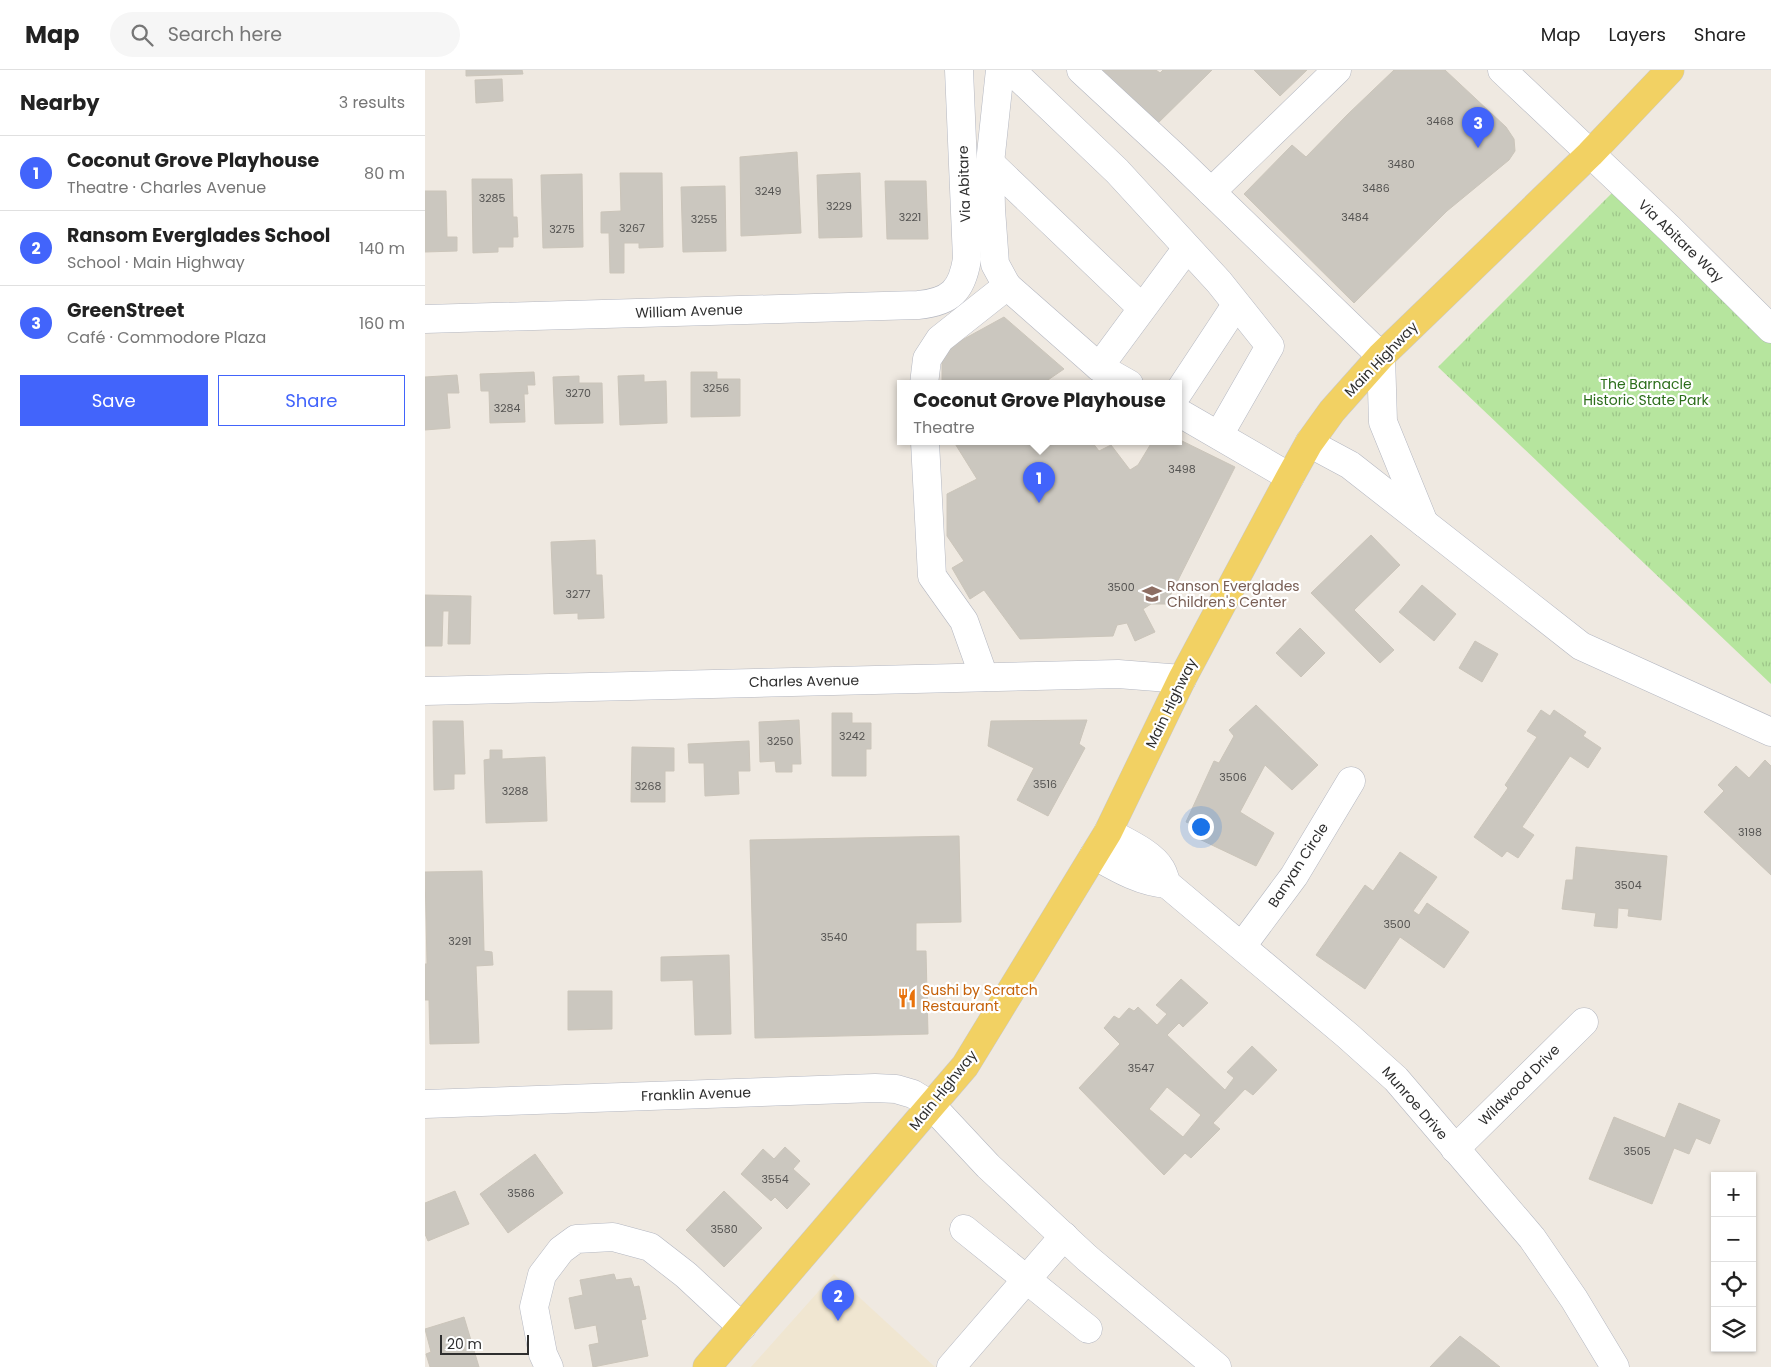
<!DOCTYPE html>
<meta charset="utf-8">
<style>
:root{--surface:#fff;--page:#f6f6f6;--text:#222;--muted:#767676;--line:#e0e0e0;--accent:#4264fb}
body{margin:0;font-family:Poppins,sans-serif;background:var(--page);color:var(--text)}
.controls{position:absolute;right:15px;bottom:15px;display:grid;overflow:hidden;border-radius:0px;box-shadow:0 1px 4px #0004}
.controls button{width:45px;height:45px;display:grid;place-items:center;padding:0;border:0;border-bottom:1px solid var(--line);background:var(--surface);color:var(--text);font:25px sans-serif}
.scale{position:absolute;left:15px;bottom:12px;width:89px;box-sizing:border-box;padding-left:5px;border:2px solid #2e2e2e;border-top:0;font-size:14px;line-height:18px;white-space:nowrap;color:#2e2e2e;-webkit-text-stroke:4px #fff;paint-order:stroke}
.you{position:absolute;left:775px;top:756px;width:18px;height:18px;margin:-12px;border:4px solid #fff;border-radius:50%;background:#1a73e8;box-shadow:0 0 0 8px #1a73e833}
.badge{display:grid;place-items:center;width:32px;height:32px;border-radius:50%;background:var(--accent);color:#fff;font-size:16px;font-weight:700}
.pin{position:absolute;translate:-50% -41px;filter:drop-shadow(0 1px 2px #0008)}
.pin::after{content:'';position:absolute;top:26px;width:18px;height:15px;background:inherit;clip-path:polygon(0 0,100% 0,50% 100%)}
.popup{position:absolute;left:472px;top:310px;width:285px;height:65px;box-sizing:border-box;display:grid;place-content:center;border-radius:0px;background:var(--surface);filter:drop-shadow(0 1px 4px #0005);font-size:16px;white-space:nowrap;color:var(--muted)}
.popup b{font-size:19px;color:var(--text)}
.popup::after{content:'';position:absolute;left:50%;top:100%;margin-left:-10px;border:10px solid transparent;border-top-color:var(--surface)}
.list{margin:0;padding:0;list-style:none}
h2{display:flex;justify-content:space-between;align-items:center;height:65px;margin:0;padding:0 20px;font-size:21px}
h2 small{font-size:16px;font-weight:400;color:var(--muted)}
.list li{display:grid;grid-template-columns:32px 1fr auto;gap:15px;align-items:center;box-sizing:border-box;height:75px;padding:0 20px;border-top:1px solid var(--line)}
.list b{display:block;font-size:19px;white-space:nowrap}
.list p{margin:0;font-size:16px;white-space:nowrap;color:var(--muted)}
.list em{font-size:16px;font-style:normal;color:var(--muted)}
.actions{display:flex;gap:10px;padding:15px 20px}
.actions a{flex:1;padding:11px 0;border:1px solid var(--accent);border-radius:0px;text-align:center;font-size:18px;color:var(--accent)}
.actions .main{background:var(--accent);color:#fff}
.icon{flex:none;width:28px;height:28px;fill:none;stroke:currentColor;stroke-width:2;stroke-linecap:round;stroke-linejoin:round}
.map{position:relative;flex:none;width:1346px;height:1297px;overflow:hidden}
header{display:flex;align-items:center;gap:30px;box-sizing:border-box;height:70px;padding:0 25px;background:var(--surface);border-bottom:1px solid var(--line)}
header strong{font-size:24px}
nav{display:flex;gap:28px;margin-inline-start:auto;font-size:18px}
.search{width:350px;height:45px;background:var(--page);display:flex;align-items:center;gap:12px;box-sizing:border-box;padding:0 18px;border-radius:28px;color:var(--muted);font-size:19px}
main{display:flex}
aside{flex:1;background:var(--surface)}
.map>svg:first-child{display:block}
.education{fill:#f0e6d1}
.park{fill:url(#park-tufts)}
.building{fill:#cbc7bf;stroke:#cbc5ba;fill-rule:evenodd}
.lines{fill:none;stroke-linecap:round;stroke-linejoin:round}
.minor-casing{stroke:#b4b7c1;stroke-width:29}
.major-casing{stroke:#c9c9c9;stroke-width:29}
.minor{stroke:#fff;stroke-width:28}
.major{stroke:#f2d163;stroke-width:28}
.labels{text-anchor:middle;stroke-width:4.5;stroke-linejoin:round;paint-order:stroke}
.number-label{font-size:11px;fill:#555452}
.street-label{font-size:14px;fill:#2e2e2e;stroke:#fff}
.park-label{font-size:14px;fill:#2c6e1b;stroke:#fff}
.education-label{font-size:14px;fill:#785e54;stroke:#fff;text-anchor:start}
.food-label{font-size:14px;fill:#c56008;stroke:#fff;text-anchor:start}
</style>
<header>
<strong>Map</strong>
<div class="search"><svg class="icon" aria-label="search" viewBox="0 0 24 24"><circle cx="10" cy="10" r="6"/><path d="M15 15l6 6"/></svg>Search here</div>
<nav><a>Map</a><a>Layers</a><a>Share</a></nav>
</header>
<main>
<aside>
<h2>Nearby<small>3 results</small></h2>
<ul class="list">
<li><span class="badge">1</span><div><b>Coconut Grove Playhouse</b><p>Theatre · Charles Avenue</p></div><em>80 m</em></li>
<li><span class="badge">2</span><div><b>Ransom Everglades School</b><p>School · Main Highway</p></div><em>140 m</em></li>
<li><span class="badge">3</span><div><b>GreenStreet</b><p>Café · Commodore Plaza</p></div><em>160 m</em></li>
</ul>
<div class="actions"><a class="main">Save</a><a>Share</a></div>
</aside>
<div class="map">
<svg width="1346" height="1297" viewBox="0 0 1346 1297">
<defs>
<pattern id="park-tufts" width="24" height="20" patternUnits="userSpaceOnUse" patternTransform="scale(1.25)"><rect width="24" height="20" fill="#b6e59e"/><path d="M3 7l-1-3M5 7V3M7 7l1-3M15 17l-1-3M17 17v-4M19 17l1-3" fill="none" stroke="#9dc588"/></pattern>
</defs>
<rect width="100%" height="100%" fill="#efe9e1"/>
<polygon class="education" points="409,1204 510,1297 326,1297"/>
<polygon class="park" points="1189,121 1346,269 1346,614 1013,297"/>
<g class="building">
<polygon points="41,0 97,0 98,4 41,6"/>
<polygon points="669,0 731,0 735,3 738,0 787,0 728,58"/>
<polygon points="829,0 882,0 855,26"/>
<polygon points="969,0 1020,0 1081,57 1089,69 1090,81 1084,90 1022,141 929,233 819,124 867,75 881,87 923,44"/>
<polygon points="77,9 78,31 51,33 50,10"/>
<polygon points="372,82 376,163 316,166 315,87"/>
<polygon points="195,103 237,103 238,177 214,178 214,173 199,173 199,203 185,203 184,163 176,163 176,142 196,141"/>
<polygon points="435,103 437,167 394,168 392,105"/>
<polygon points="157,104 158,177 118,178 116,105"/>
<polygon points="47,109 87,109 88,147 92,147 93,167 88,167 88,177 73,177 73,182 48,183"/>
<polygon points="460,111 501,111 503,169 462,169"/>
<polygon points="300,116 301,181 258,182 256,117"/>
<polygon points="0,121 21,121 22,167 32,167 32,181 0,182"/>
<polygon points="579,247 639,299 617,314 517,314 517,281"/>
<polygon points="109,302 110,315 102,315 103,324 99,324 100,352 65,353 64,321 56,321 55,304"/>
<polygon points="266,302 292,302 292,309 315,309 315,346 266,347"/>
<polygon points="32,305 34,323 22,323 25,358 0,360 0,307"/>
<polygon points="219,305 219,312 241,311 242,353 195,355 193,306"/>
<polygon points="154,306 154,313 177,313 178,353 130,354 128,307"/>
<polygon points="753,369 810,397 741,534 726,534 718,539 730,562 710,571 702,553 692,555 688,566 595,569 559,520 545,529 527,498 539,491 522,466 522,424 552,409 529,372 667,372 674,381 686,375 705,400 713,395 727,372 753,372"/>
<polygon points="946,465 975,495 929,540 969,580 955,593 886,523"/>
<polygon points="170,470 171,505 177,505 179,548 153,549 153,543 129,544 126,472"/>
<polygon points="997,515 1031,544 1009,571 974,542"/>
<polygon points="0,525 46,526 45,574 23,574 24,541 18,541 17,576 0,576"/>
<polygon points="875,558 900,583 876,607 851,583"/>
<polygon points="1050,571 1073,584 1057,612 1034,598"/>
<polygon points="831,635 893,695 867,720 840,695 815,742 849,763 831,796 770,767 777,758 761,752 789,691 794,693 809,666 804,660"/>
<polygon points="1116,640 1125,646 1129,640 1161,662 1158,666 1176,678 1163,698 1145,686 1097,757 1109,765 1093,788 1082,781 1077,787 1049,767 1083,718 1080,715 1112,667 1102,661"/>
<polygon points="407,643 427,643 427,653 446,653 446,679 441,679 441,706 407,706"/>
<polygon points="374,650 376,694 367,694 367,702 351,702 350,691 335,692 334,652"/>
<polygon points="662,650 654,674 660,678 623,746 592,730 609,698 563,676 566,651"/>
<polygon points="8,651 38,651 40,704 29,704 29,719 9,720"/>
<polygon points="324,671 325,701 313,701 314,724 280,726 279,693 264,693 263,674"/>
<polygon points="207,677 249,678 249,701 240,701 240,732 206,732"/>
<polygon points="65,680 77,680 77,689 120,687 122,751 61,753 59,690 65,689"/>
<polygon points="1340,690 1346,696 1346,805 1279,742 1299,721 1293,715 1311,696 1324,708"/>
<polygon points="534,766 536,852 491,853 491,881 501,881 503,964 330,968 325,770"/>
<polygon points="1151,777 1242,786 1236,850 1203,846 1204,839 1193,838 1192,858 1169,856 1171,843 1137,839 1141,810 1148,810"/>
<polygon points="975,782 1012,807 988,841 994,845 1002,833 1044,862 1019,898 975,867 940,919 891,885 940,815 948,821"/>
<polygon points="57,801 59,881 67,882 68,895 51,896 54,973 5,974 4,930 0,930 0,894 2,894 0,802"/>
<polygon points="304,885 306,964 270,965 268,910 236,911 236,887"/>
<path d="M 756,909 L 783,933 L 758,957 L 754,953 L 742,965 L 800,1020 L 809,1008 L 802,1002 L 827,976 L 852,1000 L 828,1025 L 820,1019 L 788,1053 L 795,1059 L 766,1088 L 760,1083 L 739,1105 L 654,1018 L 695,974 L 679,958 L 689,946 L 694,949 L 704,938 L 709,941 L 713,937 L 732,955 L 742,944 L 731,935 ZM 742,1017 L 776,1045 L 758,1067 L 724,1039 Z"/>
<polygon points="143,921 187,921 187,959 143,960"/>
<polygon points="1254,1033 1295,1050 1285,1074 1271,1068 1264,1084 1249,1078 1227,1134 1164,1109 1189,1047 1240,1068"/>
<polygon points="360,1077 375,1091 368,1099 385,1114 362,1139 350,1127 346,1131 316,1104 338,1079 349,1089"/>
<polygon points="110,1084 138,1123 83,1163 55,1124"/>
<polygon points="30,1121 44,1154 3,1171 0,1164 0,1133"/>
<polygon points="299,1121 337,1158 299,1197 261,1160"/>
<polygon points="189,1204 191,1210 206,1208 209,1217 214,1216 221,1249 216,1250 223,1286 168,1297 164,1275 174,1273 171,1255 150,1259 144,1228 158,1225 155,1210"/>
<polygon points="39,1247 54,1297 5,1297 1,1284 6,1282 0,1259"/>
<polygon points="1035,1266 1055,1281 1075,1297 1005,1297"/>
</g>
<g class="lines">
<defs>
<g id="minor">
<polyline points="575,0 565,93 566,139 570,194 582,216"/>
<polyline points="586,0 692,101 794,212 845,276 794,365"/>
<polyline points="656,0 750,87 956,286 958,352 999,453"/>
<polyline points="1077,0 1245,159 1346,259"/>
<polyline points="565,93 717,238"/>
<polyline points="786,122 912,0"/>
<path d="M 0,249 L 493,235 C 526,232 537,220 542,189 L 534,0"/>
<polyline points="674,297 762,178"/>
<polyline points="499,314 502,289 515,269 582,216 674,297 704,314"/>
<polyline points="753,323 811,235"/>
<polyline points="753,342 865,407"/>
<polyline points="500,372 507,506 539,551 559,607"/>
<polyline points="884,373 925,395 1156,576 1346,662"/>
<polyline points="0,621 693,604 757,609"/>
<path d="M 683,762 C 699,771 727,783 736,799 C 739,804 740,810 742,814 L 923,966 L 971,1009 L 1107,1168 L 1149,1229 L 1190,1297"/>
<path d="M 669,785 C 692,798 715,812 742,814"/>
<polyline points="817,876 869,806 926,711"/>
<polyline points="0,1034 450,1018 471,1019 488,1024 506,1035 563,1096 662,1188 792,1297"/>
<polyline points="1030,1079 1159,952"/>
<polyline points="539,1159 663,1259"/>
<polyline points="124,1297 118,1284 109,1237 117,1205 136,1180 151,1169 188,1167 225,1177 261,1205 317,1257"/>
<polyline points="526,1297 639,1166"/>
</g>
<polyline id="major" points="282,1297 540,996 683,762 757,609 865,407 884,373 907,341 956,286 1165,84 1245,0"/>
</defs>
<use href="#minor" class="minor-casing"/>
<use href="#major" class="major-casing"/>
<use href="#minor" class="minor"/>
<use href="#major" class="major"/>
</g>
<defs>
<symbol id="school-bare" viewBox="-9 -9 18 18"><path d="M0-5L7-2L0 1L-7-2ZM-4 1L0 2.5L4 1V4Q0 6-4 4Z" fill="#8d6e63" stroke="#fff" stroke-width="2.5" paint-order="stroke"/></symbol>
<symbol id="restaurant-bare" viewBox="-9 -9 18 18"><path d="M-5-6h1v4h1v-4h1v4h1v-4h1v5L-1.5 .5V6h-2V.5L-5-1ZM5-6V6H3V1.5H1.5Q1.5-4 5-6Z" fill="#e8710a" stroke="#fff" stroke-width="2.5" paint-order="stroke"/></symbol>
</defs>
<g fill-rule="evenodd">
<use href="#school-bare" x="713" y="510" width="28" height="28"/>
<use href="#restaurant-bare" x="468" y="914" width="28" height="28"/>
</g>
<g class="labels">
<g class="number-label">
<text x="1015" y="55">3468</text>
<text x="976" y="98">3480</text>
<text x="951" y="122">3486</text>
<text x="343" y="125">3249</text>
<text x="67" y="132">3285</text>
<text x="414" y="140">3229</text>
<text x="485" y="151">3221</text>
<text x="930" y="151">3484</text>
<text x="279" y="153">3255</text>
<text x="207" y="162">3267</text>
<text x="137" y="163">3275</text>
<text x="291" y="322">3256</text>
<text x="153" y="327">3270</text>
<text x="82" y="342">3284</text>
<text x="757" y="403">3498</text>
<text x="696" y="521">3500</text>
<text x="153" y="528">3277</text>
<text x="427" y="670">3242</text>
<text x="355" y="675">3250</text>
<text x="808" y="711">3506</text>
<text x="620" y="718">3516</text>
<text x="223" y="720">3268</text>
<text x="90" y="725">3288</text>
<text x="1325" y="766">3198</text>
<text x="1203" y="819">3504</text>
<text x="972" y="858">3500</text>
<text x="409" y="871">3540</text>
<text x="35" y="875">3291</text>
<text x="716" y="1002">3547</text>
<text x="1212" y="1085">3505</text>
<text x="350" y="1113">3554</text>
<text x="96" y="1127">3586</text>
<text x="299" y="1163">3580</text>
</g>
<g class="street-label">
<text transform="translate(539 114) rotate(-92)" y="5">Via Abitare</text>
<text transform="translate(1256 171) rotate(44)" y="5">Via Abitare Way</text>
<text transform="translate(264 241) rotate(-2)" y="5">William Avenue</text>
<text transform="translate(956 289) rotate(-46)" y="5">Main Highway</text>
<text transform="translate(379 611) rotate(-1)" y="5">Charles Avenue</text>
<text transform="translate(746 633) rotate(-64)" y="5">Main Highway</text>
<text transform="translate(873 795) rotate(-57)" y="5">Banyan Circle</text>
<text transform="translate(1094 1015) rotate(-45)" y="5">Wildwood Drive</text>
<text transform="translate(518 1020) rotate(-51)" y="5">Main Highway</text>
<text transform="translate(271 1024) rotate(-2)" y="5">Franklin Avenue</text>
<text transform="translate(990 1033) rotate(49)" y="5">Munroe Drive</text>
</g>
<g class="park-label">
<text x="1221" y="319">The Barnacle<tspan x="1221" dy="16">Historic State Park</tspan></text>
</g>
<g class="education-label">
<text x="742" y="521">Ranson Everglades<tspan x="742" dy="16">Children's Center</tspan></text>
</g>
<g class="food-label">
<text x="497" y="925">Sushi by Scratch<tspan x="497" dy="16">Restaurant</tspan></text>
</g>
</g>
</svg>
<div class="controls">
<button>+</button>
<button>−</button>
<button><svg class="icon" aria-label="locate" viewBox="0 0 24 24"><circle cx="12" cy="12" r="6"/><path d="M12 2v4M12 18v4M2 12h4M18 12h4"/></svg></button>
<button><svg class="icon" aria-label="layers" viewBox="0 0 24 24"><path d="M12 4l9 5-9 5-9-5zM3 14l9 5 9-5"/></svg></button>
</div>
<div class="scale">20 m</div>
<div class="you"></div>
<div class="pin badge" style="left:614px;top:433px">1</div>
<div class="popup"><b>Coconut Grove Playhouse</b>Theatre</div>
<div class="pin badge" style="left:413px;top:1251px">2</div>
<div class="pin badge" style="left:1053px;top:78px">3</div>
</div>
</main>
